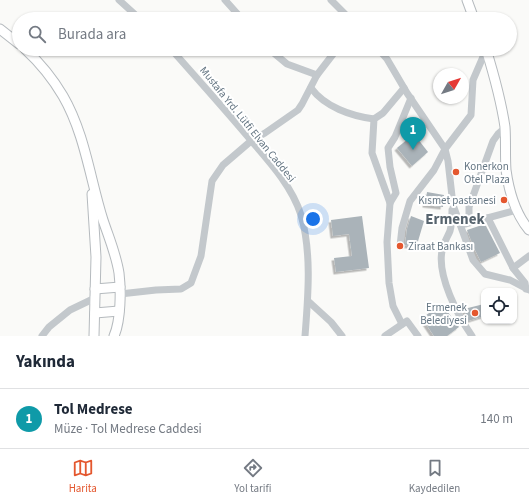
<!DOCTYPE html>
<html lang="tr">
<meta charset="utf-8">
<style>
:root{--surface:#fff;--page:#f2f2f3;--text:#1f2937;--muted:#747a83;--line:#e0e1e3;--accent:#e4572e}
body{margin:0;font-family:"Source Sans 3",sans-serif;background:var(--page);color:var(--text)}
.controls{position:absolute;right:12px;bottom:12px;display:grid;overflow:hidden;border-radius:8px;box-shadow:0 1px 3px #0004}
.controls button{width:36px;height:36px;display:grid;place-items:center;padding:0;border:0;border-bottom:1px solid var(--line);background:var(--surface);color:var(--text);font:20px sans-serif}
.compass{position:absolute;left:433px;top:68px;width:36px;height:36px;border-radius:50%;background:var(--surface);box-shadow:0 1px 3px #0004;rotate:51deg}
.you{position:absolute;left:313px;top:219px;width:14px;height:14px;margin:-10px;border:3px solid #fff;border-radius:50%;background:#1a73e8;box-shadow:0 0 0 6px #1a73e833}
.badge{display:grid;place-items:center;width:26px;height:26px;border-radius:50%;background:var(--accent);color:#fff;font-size:13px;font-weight:700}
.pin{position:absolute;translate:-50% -33px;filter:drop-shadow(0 1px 2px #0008)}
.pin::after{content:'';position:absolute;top:21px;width:14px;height:12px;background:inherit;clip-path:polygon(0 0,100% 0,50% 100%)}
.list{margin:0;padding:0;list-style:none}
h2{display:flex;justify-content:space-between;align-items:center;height:52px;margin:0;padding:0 16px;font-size:17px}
h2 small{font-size:13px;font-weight:400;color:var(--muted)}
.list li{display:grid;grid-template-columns:26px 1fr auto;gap:12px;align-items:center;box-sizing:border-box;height:60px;padding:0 16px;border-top:1px solid var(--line)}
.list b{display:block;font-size:15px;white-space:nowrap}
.list p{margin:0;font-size:13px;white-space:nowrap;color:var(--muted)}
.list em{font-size:13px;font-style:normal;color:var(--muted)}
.icon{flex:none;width:22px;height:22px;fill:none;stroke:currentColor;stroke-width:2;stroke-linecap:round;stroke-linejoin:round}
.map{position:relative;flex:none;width:529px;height:336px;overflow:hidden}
.search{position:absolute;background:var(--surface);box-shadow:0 1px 3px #0004;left:12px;right:12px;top:12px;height:44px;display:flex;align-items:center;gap:10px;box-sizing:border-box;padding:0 14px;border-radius:22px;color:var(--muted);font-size:15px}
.sheet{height:112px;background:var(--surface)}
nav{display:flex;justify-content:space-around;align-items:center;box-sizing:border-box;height:56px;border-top:1px solid var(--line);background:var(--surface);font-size:11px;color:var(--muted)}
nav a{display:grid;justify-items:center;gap:2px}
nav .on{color:var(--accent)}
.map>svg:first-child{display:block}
.building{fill:#aab3b9;filter:url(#shadow)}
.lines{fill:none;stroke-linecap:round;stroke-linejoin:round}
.major-casing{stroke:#b5babe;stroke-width:11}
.minor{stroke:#c3c8cc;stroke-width:7}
.major{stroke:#fff;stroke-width:9}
.poi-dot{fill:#e4572e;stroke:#fff;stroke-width:1.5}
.labels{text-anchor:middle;stroke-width:4;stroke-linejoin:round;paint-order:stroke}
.street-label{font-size:11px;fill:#657683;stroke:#fff}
.poi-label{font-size:11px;fill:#657683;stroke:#fff;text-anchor:start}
.district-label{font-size:15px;font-weight:bold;fill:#57646e;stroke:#fff}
</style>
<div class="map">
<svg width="529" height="336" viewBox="0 0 529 336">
<defs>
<filter id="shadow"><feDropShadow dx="-2.5" dy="2.5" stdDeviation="0" flood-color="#0004"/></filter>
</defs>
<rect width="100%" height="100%" fill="#fafaf8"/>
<g class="building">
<polygon points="414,134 428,152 412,166 397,148"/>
<polygon points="427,192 444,195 443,207 425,205"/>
<polygon points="362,216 369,268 336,272 334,258 352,256 349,234 333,236 331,220"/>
<polygon points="411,216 424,221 416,248 405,245 407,229"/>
<polygon points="485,224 500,253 481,262 474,248 467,230"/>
<polygon points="442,304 459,327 447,336 434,336 422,318"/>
<polygon points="484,304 484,316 468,321 464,309"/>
</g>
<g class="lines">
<defs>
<g id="major">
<polyline points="467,0 474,19"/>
<polyline points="0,29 19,44"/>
<path d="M 25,49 C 39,62 53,79 63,96 C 85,134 90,179 103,220 C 109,238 116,254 119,273 C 121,290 121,320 114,336"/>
<path d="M 486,49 C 494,75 501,100 505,127 C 506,141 505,156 506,170 C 509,192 515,213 529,230"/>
<polyline points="92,194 96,257 94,336"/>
<polyline points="95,289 120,287"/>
<polyline points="95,313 119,311"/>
</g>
</defs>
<use href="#major" class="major-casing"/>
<g class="minor">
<polyline points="119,0 140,19"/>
<polyline points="225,0 242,19"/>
<polyline points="331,0 350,19"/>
<path d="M 171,49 C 195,76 219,103 243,131 C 264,156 291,183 301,215 C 312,253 308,297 305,336"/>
<polyline points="269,49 287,64 317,75"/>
<polyline points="378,49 387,59 407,93 445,149 434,170 410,201 402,228 400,246"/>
<polyline points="486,50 473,80 471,115 445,149 448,161 453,205 473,260 485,274 510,280 529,290"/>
<path d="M 311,88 C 325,107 351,116 374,119"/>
<polyline points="390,203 372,153 374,119 383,113 404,88"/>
<path d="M 452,210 C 452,216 452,224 450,231 C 447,238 443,244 442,251 C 437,276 458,316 472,336"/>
<polyline points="488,218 513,268 525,283 526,289"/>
<polyline points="469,222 469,207 493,141 498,134 505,128"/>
<polyline points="465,224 517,210"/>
<polyline points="513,268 529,256"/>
<polyline points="120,294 156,290 181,289 191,283 201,256 212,181 223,165 251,141 265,133 298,110 302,104 317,75 337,49"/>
<polyline points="308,301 331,322 342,336"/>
<polyline points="402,324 393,306 389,283 387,242 390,203 396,193 390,167 388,148 395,137 411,98"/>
<polyline points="42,336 49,327 70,310 95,298"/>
<polyline points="385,336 407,321 418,336"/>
</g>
<use href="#major" class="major"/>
</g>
<g class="poi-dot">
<circle cx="456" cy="172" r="4"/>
<circle cx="504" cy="200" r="4"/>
<circle cx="400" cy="246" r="4"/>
<circle cx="475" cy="313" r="4"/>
</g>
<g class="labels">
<g class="street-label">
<text transform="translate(248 124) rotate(51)" y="4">Mustafa Yrd. Lütfi Elvan Caddesi</text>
</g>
<g class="poi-label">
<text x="464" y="170">Konerkon<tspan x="464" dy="13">Otel Plaza</tspan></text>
<text x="496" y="204" text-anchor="end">Kısmet pastanesi</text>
<text x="408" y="250">Ziraat Bankası</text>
<text x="467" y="311" text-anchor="end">Ermenek<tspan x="467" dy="13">Belediyesi</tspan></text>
</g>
<g class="district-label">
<text x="455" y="224">Ermenek</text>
</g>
</g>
</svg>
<div class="controls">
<button><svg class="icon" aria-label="locate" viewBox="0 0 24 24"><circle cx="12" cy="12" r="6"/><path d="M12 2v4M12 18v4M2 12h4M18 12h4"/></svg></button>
</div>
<svg class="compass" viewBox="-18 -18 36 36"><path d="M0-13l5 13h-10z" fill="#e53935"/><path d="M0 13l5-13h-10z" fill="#747a83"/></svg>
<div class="you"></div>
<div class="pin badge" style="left:413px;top:150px;background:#0f9aa8">1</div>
<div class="search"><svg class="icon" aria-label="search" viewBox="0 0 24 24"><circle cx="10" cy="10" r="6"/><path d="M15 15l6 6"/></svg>Burada ara</div>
</div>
<section class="sheet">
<h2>Yakında<small></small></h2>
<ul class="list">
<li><span class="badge" style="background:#0f9aa8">1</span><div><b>Tol Medrese</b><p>Müze · Tol Medrese Caddesi</p></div><em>140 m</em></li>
</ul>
</section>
<nav>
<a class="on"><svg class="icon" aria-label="map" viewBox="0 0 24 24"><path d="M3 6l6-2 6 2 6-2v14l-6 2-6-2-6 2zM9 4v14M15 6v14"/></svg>Harita</a>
<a><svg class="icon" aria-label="directions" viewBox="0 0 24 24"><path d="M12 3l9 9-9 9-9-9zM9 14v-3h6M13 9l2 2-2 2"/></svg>Yol tarifi</a>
<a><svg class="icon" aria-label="saved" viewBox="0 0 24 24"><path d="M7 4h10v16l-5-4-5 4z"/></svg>Kaydedilen</a>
</nav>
